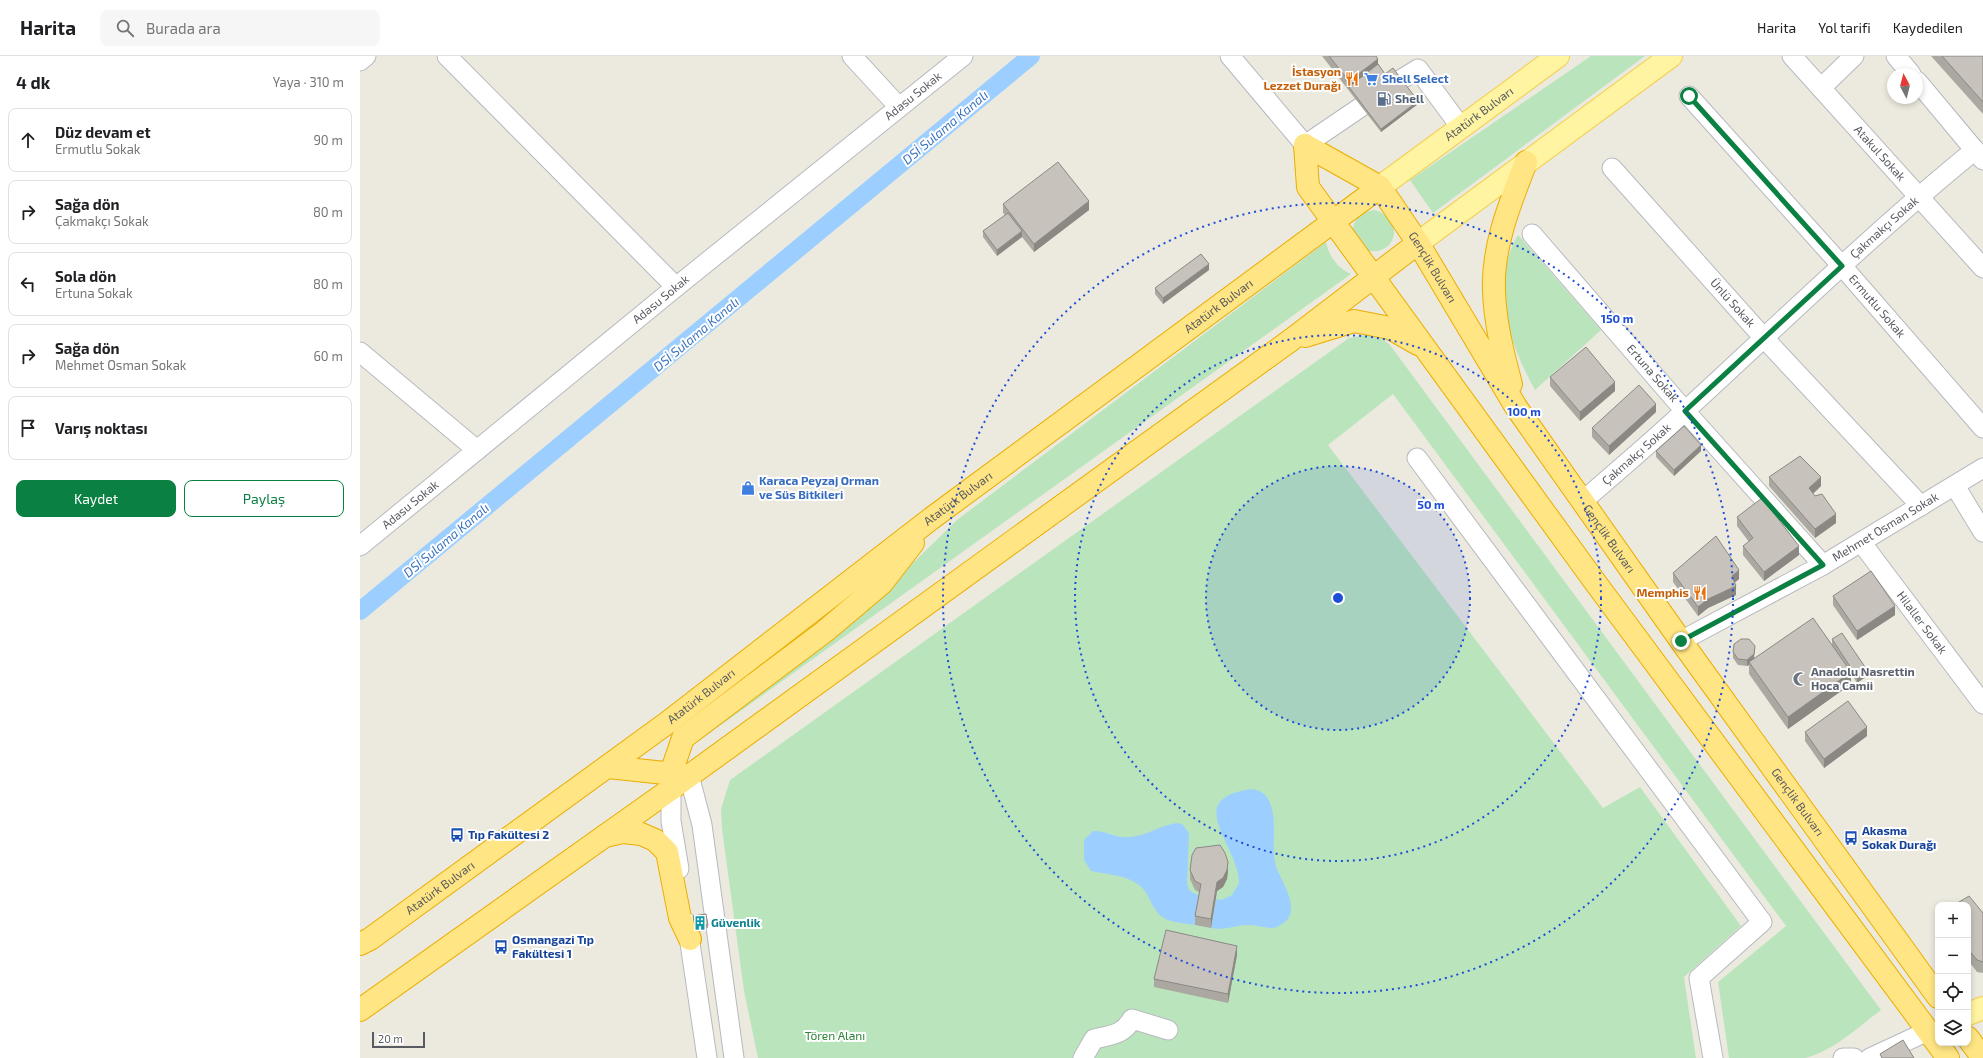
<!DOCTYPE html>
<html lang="tr">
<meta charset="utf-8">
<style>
:root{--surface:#fff;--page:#f6f6f6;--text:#202124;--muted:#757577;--line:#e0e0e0;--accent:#0b8043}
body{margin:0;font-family:"Exo 2",sans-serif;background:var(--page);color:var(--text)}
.controls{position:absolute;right:12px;bottom:12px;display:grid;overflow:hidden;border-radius:8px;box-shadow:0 2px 6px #0003}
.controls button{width:36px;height:36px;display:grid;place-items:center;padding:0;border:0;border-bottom:1px solid var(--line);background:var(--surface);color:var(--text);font:20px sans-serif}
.compass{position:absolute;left:1527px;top:12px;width:36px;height:36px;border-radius:50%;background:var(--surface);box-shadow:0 2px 6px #0003;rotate:353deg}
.scale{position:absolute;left:12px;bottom:10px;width:53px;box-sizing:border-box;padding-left:4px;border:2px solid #585b61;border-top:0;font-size:11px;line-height:14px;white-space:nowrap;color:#585b61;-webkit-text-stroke:3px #fff;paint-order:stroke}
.stop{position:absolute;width:12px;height:12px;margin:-9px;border:3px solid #0b8043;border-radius:50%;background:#fff}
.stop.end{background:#0b8043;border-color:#fff;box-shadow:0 1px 4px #0008}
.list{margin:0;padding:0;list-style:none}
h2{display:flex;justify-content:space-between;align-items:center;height:52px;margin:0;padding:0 16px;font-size:17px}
h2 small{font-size:13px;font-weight:400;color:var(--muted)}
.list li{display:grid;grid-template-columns:26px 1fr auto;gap:12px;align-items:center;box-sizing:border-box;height:64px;margin:0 8px 8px;padding:0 8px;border:1px solid var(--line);border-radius:8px}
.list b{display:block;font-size:15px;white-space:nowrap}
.list p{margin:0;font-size:13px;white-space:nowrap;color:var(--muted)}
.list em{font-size:13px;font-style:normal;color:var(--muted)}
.actions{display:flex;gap:8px;padding:12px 16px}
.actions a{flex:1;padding:9px 0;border:1px solid var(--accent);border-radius:8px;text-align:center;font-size:14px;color:var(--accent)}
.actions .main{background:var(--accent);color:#fff}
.icon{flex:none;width:22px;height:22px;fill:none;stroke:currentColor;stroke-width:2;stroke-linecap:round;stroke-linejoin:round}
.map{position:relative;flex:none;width:1623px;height:1002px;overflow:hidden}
header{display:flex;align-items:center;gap:24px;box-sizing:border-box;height:56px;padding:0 20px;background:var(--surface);border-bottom:1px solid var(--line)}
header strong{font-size:19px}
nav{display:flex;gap:22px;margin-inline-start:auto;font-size:14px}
.search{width:280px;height:36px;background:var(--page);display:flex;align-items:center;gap:10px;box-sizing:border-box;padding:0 14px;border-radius:8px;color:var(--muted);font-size:15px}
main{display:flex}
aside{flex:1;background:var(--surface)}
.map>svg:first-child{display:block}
.green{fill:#bae5bc}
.water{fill:#9ccfff}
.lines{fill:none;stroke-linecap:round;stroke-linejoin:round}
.canal{stroke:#9ccfff;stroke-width:18}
.minor-casing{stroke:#b7b9bf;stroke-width:21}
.major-casing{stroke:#f5ce4f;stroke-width:24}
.highway-casing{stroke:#ebad00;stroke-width:24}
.minor{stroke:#fff;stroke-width:19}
.major{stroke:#fff4a1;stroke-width:22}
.highway{stroke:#ffe583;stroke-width:22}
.wall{fill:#aba8a2}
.shaded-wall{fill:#8b8884}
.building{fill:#c7c3bc;stroke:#8b8884}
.route{stroke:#0b8043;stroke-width:5}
.ring{fill:none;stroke:#1d4ed8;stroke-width:2;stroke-dasharray:2 4}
.labels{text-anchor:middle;stroke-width:4;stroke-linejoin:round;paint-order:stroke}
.food-label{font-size:12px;font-weight:bold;fill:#c56008;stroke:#fff;text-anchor:end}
.shop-label{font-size:12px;font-weight:bold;fill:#366cbe;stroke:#fff;text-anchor:start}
.street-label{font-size:12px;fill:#585b61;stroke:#fff}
.service-label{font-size:12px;font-weight:bold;fill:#4e5e75;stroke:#fff;text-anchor:start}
.worship-label{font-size:12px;font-weight:bold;fill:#5b616d;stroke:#fff;text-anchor:start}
.transit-label{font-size:12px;font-weight:bold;fill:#164399;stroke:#fff;text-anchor:start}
.culture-label{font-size:12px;font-weight:bold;fill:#0d838f;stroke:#fff;text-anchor:start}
.park-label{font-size:12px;fill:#32863a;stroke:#fff}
.water-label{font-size:13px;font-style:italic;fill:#3a73bc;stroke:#fff}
.centre{fill:#1d4ed8;stroke:#fff;stroke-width:2}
.ring-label{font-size:12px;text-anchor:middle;font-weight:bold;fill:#1d4ed8;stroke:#fff;stroke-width:4;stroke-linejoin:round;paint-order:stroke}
</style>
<header>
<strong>Harita</strong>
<div class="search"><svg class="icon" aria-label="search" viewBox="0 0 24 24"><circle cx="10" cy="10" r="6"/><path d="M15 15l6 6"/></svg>Burada ara</div>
<nav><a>Harita</a><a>Yol tarifi</a><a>Kaydedilen</a></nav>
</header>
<main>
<aside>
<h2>4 dk<small>Yaya · 310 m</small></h2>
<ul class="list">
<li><svg class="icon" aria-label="ahead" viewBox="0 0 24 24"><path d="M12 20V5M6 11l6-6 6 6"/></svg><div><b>Düz devam et</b><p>Ermutlu Sokak</p></div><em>90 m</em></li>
<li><svg class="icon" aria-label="right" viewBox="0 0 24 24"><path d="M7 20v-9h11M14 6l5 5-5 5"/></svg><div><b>Sağa dön</b><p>Çakmakçı Sokak</p></div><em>80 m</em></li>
<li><svg class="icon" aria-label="left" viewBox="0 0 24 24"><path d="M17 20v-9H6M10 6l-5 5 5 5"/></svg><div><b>Sola dön</b><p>Ertuna Sokak</p></div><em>80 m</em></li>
<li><svg class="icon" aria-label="right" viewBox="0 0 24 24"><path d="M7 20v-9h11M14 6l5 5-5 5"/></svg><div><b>Sağa dön</b><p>Mehmet Osman Sokak</p></div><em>60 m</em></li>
<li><svg class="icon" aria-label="arrive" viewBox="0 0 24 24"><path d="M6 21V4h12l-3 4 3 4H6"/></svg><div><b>Varış noktası</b></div></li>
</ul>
<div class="actions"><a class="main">Kaydet</a><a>Paylaş</a></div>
</aside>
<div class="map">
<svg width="1623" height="1002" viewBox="0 0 1623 1002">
<rect width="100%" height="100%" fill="#eceadf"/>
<g class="green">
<polygon points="1231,0 1285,0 1073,157 1050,124"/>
<path d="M 1014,154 C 1044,161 1039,199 1008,195 L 992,176 C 994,162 1001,156 1014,154 Z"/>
<path d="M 1158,179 L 1241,274 L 1175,334 C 1149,288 1129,227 1158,179 Z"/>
<path d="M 966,186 C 969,200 977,212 991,218 L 333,689 L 331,683 L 521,538 L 597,464 Z"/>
<path d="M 1006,279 L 1024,284 L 1030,289 L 1521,954 C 1498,971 1474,995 1445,1002 L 1369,1002 L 1358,926 L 1426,870 L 1033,338 L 968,389 L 1243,752 L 1280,731 L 1381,870 L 1324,921 L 1336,1002 L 398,1002 L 384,935 L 362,773 L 361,753 L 370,724 L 989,282 Z"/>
</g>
<g class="water">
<path d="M 891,733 C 924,736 910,785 915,806 C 918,823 942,849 925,866 C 923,867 919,870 917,871 C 909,874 899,869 890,869 C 877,868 865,875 851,872 L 856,843 L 861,844 L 872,839 L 879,827 C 879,789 821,743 891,733 Z"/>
<path d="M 817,767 L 822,768 L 829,777 L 827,828 L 830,835 L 840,840 L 835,869 C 825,867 811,867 802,861 C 791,853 790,837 779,829 C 764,818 748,819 731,815 L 724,804 L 724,784 L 733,775 C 746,774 756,783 769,781 C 787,780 800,769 817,767 Z"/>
</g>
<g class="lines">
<polyline class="canal" points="0,555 671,0"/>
<defs>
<g id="minor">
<polyline points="87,0 316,231"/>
<polyline points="492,0 539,51"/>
<polyline points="870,0 945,89 1001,51"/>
<path id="s1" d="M 1432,0 L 1623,212"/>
<polyline points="1536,0 1551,18"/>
<polyline points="0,5 6,0"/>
<polyline points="1040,24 1058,13 1100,70"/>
<polyline points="1557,25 1623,104"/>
<polyline points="1461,32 1494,0"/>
<path id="s2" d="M 1329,40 L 1482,210 L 1623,372"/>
<path id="s3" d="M 1252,112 L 1403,281 L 1561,450"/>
<path id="s4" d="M 1172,178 L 1325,355 L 1463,509"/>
<polyline points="0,296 117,394"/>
<polyline points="1057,402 1402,866 1339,922 1353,1002"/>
<polyline points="1595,430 1623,476"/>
<path id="s5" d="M 1223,445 C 1257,415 1292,386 1325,355 C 1421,267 1514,176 1615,94"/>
<path id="s6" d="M 1501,486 L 1623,648"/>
<path id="s7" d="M 0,490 L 316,231 L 603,0"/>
<path id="s8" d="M 1321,585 L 1463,509 L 1623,412"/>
<polyline points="329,719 342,769 374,1002"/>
<polyline points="311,733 311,765 319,813"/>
<polyline points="327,867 347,1002"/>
<path d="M 723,1002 L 734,983 C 751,979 763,979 772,963 L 808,974"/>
<polyline points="1483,1002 1494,1002"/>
<polyline points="1510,1002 1568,975"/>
</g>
<g id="major">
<path id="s9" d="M 1020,131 L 1198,0"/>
<polyline points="1058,187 1311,0"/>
<polyline points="1608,958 1623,952"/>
</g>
<g id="highway">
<polyline points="945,89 948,131 1235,526 1588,1002"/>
<path id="s10" d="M 945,89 L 1020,131 L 1058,187 L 1156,351 L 1321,585 L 1578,941"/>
<polyline points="945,280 994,265 1030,272 1058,288"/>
<path d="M 1151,328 C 1143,298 1135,267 1134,235 C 1132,191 1150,147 1166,106"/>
<polyline points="248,711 324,719"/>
<polyline points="311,733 311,717 323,682 464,576 522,527 553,487"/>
<polyline points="245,780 263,776 281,778 295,784 307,796 320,862 330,883"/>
<path id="s11" d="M 0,888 L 10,883 L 307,667 L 572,462 L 1020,131"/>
<polyline points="0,954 311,733 931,284 1058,187"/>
<polyline points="1608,982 1623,1002"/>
</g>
</defs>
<use href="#minor" class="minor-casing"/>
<use href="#major" class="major-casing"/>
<use href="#highway" class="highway-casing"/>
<use href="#minor" class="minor"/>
<use href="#major" class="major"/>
<use href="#highway" class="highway"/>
</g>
<g class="wall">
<polygon points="962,0 1016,0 1018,8 1025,18 1058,48 1021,76"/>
<polygon points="1571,0 1623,0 1623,58"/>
<polygon points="643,148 729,154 674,196 662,181 637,200 623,181 623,175 645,159 643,157"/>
<polygon points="849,214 803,248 795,238 795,232"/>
<polygon points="1190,321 1255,335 1220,365 1190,330"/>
<polygon points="1296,356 1249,399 1232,381 1232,372"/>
<polygon points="1296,395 1341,395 1314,420 1296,401"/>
<polygon points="1409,421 1461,430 1453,438 1476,467 1455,482 1409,430"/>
<polygon points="1377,461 1439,499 1404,525 1383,499 1383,490 1389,486 1377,470"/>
<polygon points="1313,517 1379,523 1375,526 1376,539 1348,552 1338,560 1313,526"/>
<polygon points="1473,540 1535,559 1497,584 1473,549"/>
<polygon points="1472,583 1507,620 1497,627 1491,617 1491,628 1428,673 1389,618 1389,609 1387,610 1378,609 1373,602 1373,596 1395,602 1472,589"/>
<polygon points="1445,676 1507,680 1464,712 1445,685"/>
<polygon points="830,814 868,815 867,823 863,831 857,835 851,872 835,869 835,860 839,836 835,834 830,823"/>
<polygon points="1608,849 1623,857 1623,917 1617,916 1608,904"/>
<polygon points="333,860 348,869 348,872 335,874"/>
<polygon points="877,899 868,947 794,931 794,923"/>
</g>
<g class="shaded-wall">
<polygon points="1018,3 1018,11 989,31 989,25"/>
<polygon points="1058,45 1058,48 1021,76 1021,73"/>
<polygon points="729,145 729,154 674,196 674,188"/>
<polygon points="662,175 662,181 637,200 637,194"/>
<polygon points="849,208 849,214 803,248 803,242"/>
<polygon points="1255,326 1255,335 1220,365 1220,356"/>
<polygon points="1296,348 1296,356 1249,399 1249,390"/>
<polygon points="1341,389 1341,395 1314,420 1314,414"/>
<polygon points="1461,421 1461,430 1449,441 1449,432"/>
<polygon points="1476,458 1476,467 1455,482 1455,473"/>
<polygon points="1439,490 1439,499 1404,525 1404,516"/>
<polygon points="1379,514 1379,523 1372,529 1372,520"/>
<polygon points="1376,530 1376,539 1348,552 1338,560 1338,551 1348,543"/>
<polygon points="1535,550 1535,559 1497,584 1497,575"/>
<polygon points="1395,590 1394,604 1389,606 1389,609 1387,610 1387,604"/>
<polygon points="1507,614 1507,620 1497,627 1497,621"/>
<polygon points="1491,616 1491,628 1428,673 1428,661"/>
<polygon points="1507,671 1507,680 1464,712 1464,703"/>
<polygon points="868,806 868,815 867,823 863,831 857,835 851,872 851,863 857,826"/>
<polygon points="877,890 877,899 868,947 868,938"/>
</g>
<g class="building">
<polygon points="969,0 1016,0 1018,3 989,25"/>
<polygon points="1582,0 1623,0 1623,46"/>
<polygon points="1018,8 1025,18 1033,12 1058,45 1021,73 989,31"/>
<polygon points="698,106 729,145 674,188 643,148"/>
<polygon points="648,157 662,175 637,194 623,175"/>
<polygon points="841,198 849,208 803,242 795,232"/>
<polygon points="1226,291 1255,326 1220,356 1190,321"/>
<polygon points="1279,329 1296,348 1249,390 1232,372"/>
<polygon points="1324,370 1341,389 1314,414 1296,395"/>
<polygon points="1440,400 1461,421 1449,432 1455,440 1462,438 1476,458 1455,473 1409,421"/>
<polygon points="1402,442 1439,490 1404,516 1383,490 1393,482 1377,461"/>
<polygon points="1356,480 1379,514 1372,520 1376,530 1348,543 1338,551 1313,517"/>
<polygon points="1511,515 1535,550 1497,575 1473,540"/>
<polygon points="1453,562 1491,616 1428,661 1389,606"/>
<polygon points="1482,577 1507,614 1497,621 1472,583"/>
<polygon points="1381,583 1389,583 1395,590 1394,598 1387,604 1378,603 1373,596 1374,588"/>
<polygon points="1488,645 1507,671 1464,703 1445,676"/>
<polygon points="860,789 865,797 868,806 867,814 863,822 857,826 851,863 835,860 841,828 835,825 830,814 832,799 836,792"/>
<polygon points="1609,840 1623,857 1623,906 1617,904 1608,893 1608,849 1594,849"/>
<polygon points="346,858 348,869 335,870 333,860"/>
<polygon points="806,874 877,890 868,938 794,923"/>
<polygon points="1543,984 1554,1002 1522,1002 1520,998"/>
</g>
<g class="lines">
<polyline class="route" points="1321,585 1463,509 1325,355 1482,210 1329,40"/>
</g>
<circle cx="978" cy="542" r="132" fill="#1d4ed8" fill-opacity=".12"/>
<g class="ring">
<circle cx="978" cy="542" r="132"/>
<circle cx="978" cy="542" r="263"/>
<circle cx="978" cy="542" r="395"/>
</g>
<defs>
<symbol id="restaurant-bare" viewBox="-9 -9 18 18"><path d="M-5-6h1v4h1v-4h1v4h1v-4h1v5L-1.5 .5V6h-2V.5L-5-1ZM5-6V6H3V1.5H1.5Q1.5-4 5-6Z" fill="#e8710a" stroke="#fff" stroke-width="2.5" paint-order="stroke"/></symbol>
<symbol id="supermarket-bare" viewBox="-9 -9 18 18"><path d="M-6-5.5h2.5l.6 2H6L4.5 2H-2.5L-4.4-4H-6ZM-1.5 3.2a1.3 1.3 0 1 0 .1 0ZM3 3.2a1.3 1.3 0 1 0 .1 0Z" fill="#3f7fe0" stroke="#fff" stroke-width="2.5" paint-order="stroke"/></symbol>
<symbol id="fuel-bare" viewBox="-9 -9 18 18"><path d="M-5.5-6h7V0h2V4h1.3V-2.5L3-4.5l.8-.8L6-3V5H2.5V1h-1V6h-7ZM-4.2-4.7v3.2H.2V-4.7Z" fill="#5c6f8a" stroke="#fff" stroke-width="2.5" paint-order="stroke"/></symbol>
<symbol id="shop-bare" viewBox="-9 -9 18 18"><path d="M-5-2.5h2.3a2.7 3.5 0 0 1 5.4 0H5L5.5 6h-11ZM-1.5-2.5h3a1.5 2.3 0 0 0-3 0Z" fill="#3f7fe0" stroke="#fff" stroke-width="2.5" paint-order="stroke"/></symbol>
<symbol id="mosque-bare" viewBox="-9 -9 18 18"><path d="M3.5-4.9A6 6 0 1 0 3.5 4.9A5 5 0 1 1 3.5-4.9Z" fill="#6b7280" stroke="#fff" stroke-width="2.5" paint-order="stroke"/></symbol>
<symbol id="bus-bare" viewBox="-9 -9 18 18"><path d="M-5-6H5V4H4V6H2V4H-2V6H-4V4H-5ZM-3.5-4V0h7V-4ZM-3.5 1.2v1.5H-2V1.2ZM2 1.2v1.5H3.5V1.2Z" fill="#1a4fb4" stroke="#fff" stroke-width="2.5" paint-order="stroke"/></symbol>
<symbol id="building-bare" viewBox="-9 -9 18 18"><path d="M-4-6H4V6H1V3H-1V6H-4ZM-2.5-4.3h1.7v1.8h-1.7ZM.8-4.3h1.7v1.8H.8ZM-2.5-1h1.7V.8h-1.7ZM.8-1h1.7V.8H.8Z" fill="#0f9aa8" stroke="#fff" stroke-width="2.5" paint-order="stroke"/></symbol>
</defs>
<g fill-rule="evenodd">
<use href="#restaurant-bare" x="982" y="13" width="20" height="20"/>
<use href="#supermarket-bare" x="1001" y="13" width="20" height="20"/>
<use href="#fuel-bare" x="1014" y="33" width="20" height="20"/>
<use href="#shop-bare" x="378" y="422" width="20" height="20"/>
<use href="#restaurant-bare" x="1330" y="527" width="20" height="20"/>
<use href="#mosque-bare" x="1430" y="613" width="20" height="20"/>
<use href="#bus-bare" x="87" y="769" width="20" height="20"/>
<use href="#bus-bare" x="1481" y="772" width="20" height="20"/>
<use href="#building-bare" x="330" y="857" width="20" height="20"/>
<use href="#bus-bare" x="131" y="881" width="20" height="20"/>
</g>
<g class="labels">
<g class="food-label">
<text x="981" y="20">İstasyon<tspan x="981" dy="14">Lezzet Durağı</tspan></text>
<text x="1329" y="541">Memphis</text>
</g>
<g class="shop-label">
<text x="1022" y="27">Shell Select</text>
<text x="399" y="429">Karaca Peyzaj Orman<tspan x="399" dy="14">ve Süs Bitkileri</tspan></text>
</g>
<g class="street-label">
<text dy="4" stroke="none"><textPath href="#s7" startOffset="713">Adasu Sokak</textPath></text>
<text dy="4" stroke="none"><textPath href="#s9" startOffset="123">Atatürk Bulvarı</textPath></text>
<text dy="4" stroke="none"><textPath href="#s1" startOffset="131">Atakul Sokak</textPath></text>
<text dy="4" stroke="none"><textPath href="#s5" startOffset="407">Çakmakçı Sokak</textPath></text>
<text dy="4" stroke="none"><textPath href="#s10" startOffset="182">Gençlik Bulvarı</textPath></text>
<text dy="4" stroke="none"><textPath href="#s7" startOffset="389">Adasu Sokak</textPath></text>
<text dy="4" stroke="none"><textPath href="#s3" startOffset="181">Ünlü Sokak</textPath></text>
<text dy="4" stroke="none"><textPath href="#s11" startOffset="1070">Atatürk Bulvarı</textPath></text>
<text dy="4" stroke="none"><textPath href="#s2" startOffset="282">Ermutlu Sokak</textPath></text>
<text dy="4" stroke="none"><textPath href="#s4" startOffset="184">Ertuna Sokak</textPath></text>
<text dy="4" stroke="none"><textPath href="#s5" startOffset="71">Çakmakçı Sokak</textPath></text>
<text dy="4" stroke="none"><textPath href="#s11" startOffset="746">Atatürk Bulvarı</textPath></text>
<text dy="4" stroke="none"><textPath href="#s7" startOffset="65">Adasu Sokak</textPath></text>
<text dy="4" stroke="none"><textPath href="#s8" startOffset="234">Mehmet Osman Sokak</textPath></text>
<text dy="4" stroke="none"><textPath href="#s10" startOffset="506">Gençlik Bulvarı</textPath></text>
<text dy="4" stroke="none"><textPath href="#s6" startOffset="101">Hilaller Sokak</textPath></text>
<text dy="4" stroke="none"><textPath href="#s11" startOffset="422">Atatürk Bulvarı</textPath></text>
<text dy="4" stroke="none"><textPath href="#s10" startOffset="830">Gençlik Bulvarı</textPath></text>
<text dy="4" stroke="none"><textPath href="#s11" startOffset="98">Atatürk Bulvarı</textPath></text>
</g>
<g class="service-label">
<text x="1035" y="47">Shell</text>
</g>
<g class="worship-label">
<text x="1451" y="620">Anadolu Nasrettin<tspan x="1451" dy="14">Hoca Camii</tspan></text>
</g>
<g class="transit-label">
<text x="1502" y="779">Akasma<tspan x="1502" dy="14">Sokak Durağı</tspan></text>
<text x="108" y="783">Tıp Fakültesi 2</text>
<text x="152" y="888">Osmangazi Tıp<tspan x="152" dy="14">Fakültesi 1</tspan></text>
</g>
<g class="culture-label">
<text x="351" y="871">Güvenlik</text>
</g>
<g class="park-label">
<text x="475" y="984">Tören Alanı</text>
</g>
<g class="water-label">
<text transform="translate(585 71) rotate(-40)" y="5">DSİ Sulama Kanalı</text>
<text transform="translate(336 278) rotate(-40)" y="5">DSİ Sulama Kanalı</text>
<text transform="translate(86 484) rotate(-40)" y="5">DSİ Sulama Kanalı</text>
</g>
</g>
<circle cx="978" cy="542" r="6" class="centre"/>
<g class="ring-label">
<text x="1257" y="267">150 m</text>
<text x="1164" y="360">100 m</text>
<text x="1071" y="453">50 m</text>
</g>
</svg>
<div class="controls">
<button>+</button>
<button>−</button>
<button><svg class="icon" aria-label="locate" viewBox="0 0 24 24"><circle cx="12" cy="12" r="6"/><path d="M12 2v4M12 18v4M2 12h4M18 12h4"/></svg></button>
<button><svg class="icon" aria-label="layers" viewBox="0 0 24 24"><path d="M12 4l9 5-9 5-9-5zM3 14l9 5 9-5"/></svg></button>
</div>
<svg class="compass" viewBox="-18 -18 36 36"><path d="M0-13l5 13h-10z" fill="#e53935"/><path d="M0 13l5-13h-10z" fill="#757577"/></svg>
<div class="scale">20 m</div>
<div class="stop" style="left:1329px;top:40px"></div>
<div class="stop end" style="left:1321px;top:585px"></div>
</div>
</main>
